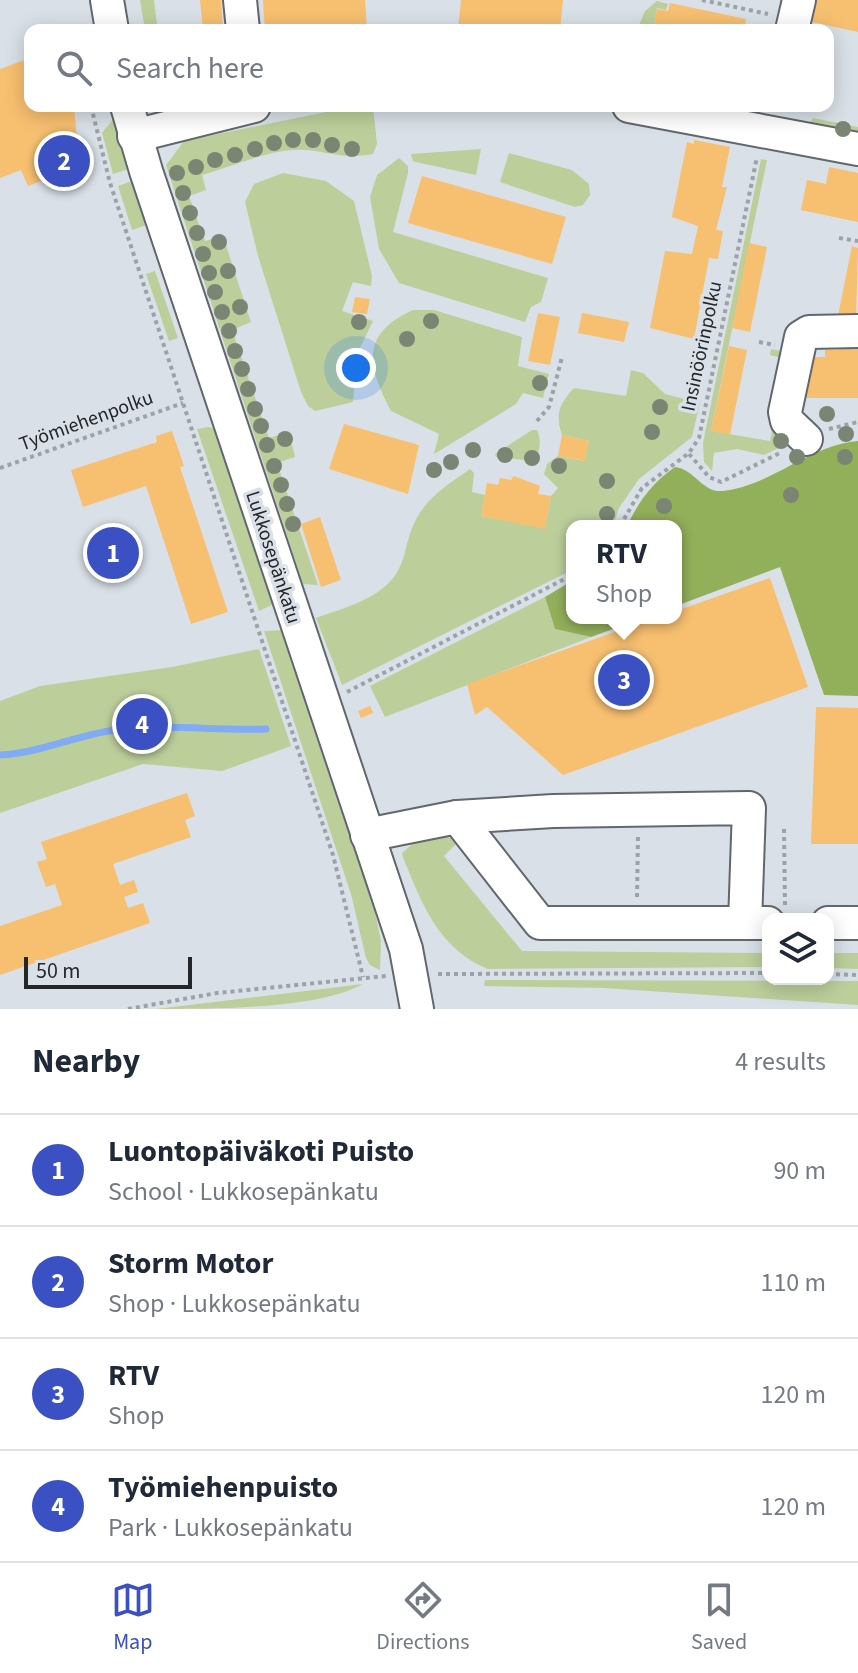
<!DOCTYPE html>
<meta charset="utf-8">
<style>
:root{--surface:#fff;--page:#f6f6f7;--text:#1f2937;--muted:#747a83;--line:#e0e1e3;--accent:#3a50c3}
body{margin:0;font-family:"Source Sans 3",sans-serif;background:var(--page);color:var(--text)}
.controls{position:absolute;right:24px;bottom:24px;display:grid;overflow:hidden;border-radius:16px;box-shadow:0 4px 20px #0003}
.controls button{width:72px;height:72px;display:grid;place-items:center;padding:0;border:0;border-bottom:2px solid var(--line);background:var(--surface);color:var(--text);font:40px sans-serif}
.scale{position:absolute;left:24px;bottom:20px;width:168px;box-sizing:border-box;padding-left:8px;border:4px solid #242729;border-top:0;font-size:22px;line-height:28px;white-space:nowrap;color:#242729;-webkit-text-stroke:6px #d9e0e7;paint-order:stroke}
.you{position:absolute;left:356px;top:368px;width:28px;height:28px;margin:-20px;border:6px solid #fff;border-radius:50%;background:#1a73e8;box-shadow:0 0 0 12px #1a73e833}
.badge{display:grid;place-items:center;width:52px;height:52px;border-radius:50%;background:var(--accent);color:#fff;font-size:26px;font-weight:700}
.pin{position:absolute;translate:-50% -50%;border:4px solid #fff;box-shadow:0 2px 8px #0006}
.popup{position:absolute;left:566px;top:520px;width:116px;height:104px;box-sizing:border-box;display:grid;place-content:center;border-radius:16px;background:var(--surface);filter:drop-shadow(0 2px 6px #0005);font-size:26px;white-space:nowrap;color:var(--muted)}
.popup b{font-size:30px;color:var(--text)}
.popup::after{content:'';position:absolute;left:50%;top:100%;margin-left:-16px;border:16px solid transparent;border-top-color:var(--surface)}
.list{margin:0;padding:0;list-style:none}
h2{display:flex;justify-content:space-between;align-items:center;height:104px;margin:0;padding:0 32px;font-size:34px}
h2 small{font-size:26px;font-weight:400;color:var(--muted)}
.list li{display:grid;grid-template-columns:52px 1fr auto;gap:24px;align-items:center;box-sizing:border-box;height:112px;padding:0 32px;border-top:2px solid var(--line)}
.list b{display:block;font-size:30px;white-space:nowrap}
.list p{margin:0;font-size:26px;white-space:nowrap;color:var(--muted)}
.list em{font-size:26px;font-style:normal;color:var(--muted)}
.icon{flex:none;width:44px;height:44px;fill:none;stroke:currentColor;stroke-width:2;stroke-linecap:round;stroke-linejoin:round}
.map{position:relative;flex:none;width:858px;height:1009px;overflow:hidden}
.search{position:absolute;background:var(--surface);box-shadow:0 4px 20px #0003;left:24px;right:24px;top:24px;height:88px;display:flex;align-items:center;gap:20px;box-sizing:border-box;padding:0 28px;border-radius:16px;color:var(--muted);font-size:30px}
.sheet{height:552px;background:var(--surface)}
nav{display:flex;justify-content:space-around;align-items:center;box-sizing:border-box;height:112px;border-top:2px solid var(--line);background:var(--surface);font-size:22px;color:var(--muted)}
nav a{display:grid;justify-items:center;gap:4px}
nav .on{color:var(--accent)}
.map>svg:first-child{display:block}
.green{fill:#bccf9b}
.forest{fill:#92af5a}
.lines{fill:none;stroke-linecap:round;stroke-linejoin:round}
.stream{stroke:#81abf4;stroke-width:7}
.building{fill:#f7bf70}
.minor-casing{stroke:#62676e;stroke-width:36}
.path{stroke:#9da2a8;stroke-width:4;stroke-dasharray:4 4;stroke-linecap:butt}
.minor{stroke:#fff;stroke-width:32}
.tree{fill:#7b8574}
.labels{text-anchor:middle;stroke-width:7;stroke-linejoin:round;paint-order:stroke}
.street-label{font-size:20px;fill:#242729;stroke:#d9e0e7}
</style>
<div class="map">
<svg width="858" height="1009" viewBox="0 0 858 1009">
<rect width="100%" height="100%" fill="#d9e0e7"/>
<g class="green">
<polygon points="140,0 154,0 157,25 172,25 175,30 145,30"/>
<polygon points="657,1 668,4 666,10 657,8 653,30 637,30 645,11"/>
<path d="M 355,106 L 373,106 L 377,144 L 373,154 C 337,161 324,148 293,150 C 263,152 231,167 202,175 L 206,190 L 189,196 L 205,241 L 223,236 L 251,322 L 232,330 L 269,438 L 289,432 L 295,457 L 277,463 L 318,585 L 303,584 L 166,165 L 184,141 Z"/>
<polygon points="115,117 132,168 113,174 102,133"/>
<polygon points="813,118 858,127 858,138 808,126"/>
<polygon points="481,149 476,175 420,163 413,161 411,154"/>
<polygon points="509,153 572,170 589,184 590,195 583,205 575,207 500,182"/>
<polygon points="399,158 408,166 408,173 393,232 548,278 541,302 531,307 525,322 399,283 379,249 370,197 377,175"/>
<polygon points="761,159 767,160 711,431 770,441 786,359 770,355 771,349 792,353 800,438 764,455 737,449 714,453 712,471 704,462 703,443"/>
<polygon points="283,173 326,181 354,201 372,276 371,286 353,282 342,311 373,321 357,354 353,402 315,411 308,406 301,392 258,256 245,202 254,184"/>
<polygon points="135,180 147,225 132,230 118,186"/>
<polygon points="155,271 178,338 169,341 146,274"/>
<path d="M 413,310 L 434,310 L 522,337 L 518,366 L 549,374 L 543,398 L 523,393 L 516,404 L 434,454 L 439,434 L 391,411 C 367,366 360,334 413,310 Z"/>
<path d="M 631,370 L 643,373 L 665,394 L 700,403 L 692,437 L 639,479 L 619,508 L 613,526 L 572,526 L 572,570 L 342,685 L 316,618 C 341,609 376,600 393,578 C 406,562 405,544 413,526 C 424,499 447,485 470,469 L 474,473 L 472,492 L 485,495 L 481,516 L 545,528 L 551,496 L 558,488 L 544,474 L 547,464 L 558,456 L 584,461 L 589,441 L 562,435 C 555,414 559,404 574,388 L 626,396 Z"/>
<polygon points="208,427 218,429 276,603 259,611 197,429"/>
<path d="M 532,430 L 537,430 C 542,440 540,454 533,461 L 496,457 L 495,454 Z"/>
<polygon points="545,597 555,629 591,637 385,717 370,686"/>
<polygon points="284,630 369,884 381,941 380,970 370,965 366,958 351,894 264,631"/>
<polygon points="259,649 291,746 222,771 143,764 0,813 0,701 40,686 172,667"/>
<path d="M 441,835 L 459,841 L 444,856 L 522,951 L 768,953 L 768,967 L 488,969 C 439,949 423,906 404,860 L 402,853 L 417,840 Z"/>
<polygon points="828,953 858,953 858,969 828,968"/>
<polygon points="485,980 858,981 858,1005 604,988 484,986"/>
<path d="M 363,984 C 318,1009 215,1009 156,1009 Z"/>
</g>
<g class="forest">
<path d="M 858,441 L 858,696 L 824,695 L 780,567 L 676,606 L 676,526 L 627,526 C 639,501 652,483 675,467 C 696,470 702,493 723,491 C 771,486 809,445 858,441 Z"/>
<polygon points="572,581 572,618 643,618 591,637 555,629 545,597"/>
</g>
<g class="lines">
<path class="stream" d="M 0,755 C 42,753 81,733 122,729 C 171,724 217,731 266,729"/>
</g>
<g class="building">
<polygon points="200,0 221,0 223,30 203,30"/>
<polygon points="263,0 365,0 367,30 265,30"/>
<polygon points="461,0 563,0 560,30 458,30"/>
<polygon points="817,0 858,0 858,32 812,22"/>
<polygon points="670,3 746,19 745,27 750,30 653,30 657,9 668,11"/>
<polygon points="30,58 30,106 74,106 78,150 83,165 28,186 21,170 0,178 0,69"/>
<polygon points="694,140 730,147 722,187 727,187 716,230 723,231 718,259 709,258 694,339 650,328 665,251 692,254 698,226 672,217 687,142 694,144"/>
<polygon points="829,167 858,173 858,222 801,210 807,180 826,184"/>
<polygon points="422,176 566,217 552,264 408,223"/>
<polygon points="749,243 767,247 750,332 732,328"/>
<polygon points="852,246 858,248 856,319 838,316"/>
<polygon points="355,297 370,299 367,314 352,312"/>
<polygon points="538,313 560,317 550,365 528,361"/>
<polygon points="582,313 629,322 624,342 578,333"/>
<polygon points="839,340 858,340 858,398 806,398 809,357 825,357 825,350 839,350"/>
<polygon points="729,346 747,350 730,435 711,431"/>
<polygon points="344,424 419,445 408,494 329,469"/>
<polygon points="172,431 184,466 180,467 228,612 191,624 146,486 83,507 71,470 157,442 156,436"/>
<polygon points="562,435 589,441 585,461 558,456"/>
<polygon points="514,476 540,486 538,494 551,496 545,529 481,516 487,483 498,485 500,478 511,480"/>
<polygon points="320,517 341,580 321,587 301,524"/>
<polygon points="770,578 808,687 563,775 487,707 475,715 467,684 655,618 676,618 676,611"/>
<polygon points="370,706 373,713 361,718 358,711"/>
<polygon points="816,707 858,708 858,844 811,844"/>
<polygon points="187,793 195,816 185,820 191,837 113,864 120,885 134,880 138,892 124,897 128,908 143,903 150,923 0,975 0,926 62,905 55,884 46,887 37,862 47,859 41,842"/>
</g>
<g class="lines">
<defs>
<g id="minor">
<polyline points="107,0 112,30"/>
<polyline points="240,0 243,30"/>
<polyline points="792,30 799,0"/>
<polyline points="127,106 146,171 406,949 417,1009"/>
<polyline points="629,106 858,149"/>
<polyline points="134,136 254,106"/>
<polyline points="806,439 787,421 785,412 801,337 809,332 858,331"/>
<polyline points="457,817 553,811 749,808 745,923"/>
<polyline points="367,835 457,817 540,923 768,923"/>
<polyline points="828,923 858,923"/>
</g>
</defs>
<use href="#minor" class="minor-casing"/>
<g class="path">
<polyline points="702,0 768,14"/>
<polyline points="91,106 110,183 333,855 363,977"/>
<polyline points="839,238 858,241"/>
<polyline points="759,342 775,345"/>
<polyline points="537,421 549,407 562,357"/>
<polyline points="829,429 858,422"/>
<polyline points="689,454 709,477 721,482 782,452"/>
<polyline points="0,468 183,403"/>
<polyline points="620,526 642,488 689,453 699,438 757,157"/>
<polyline points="347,692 572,575"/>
<polyline points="784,829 785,905"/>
<polyline points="637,897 638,834"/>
<polyline points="438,974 768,973"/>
<polyline points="828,974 858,975"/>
<polyline points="128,1009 217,993 386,976"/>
</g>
<use href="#minor" class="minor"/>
</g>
<g class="tree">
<circle cx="843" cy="129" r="8"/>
<circle cx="293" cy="140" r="8"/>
<circle cx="313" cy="140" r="8"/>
<circle cx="274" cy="143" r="8"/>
<circle cx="332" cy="145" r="8"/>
<circle cx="255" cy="149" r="8"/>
<circle cx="352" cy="149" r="8"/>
<circle cx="235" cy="155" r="8"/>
<circle cx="215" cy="160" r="8"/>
<circle cx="196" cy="167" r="8"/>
<circle cx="177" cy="173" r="8"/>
<circle cx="183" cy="193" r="8"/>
<circle cx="190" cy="213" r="8"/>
<circle cx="197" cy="233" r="8"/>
<circle cx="219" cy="242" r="8"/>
<circle cx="203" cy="254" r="8"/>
<circle cx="228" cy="271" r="8"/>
<circle cx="209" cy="273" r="8"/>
<circle cx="215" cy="292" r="8"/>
<circle cx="240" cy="307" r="8"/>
<circle cx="222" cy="312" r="8"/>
<circle cx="431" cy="321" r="8"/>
<circle cx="359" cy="322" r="8"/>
<circle cx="229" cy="331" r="8"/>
<circle cx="407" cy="339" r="8"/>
<circle cx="235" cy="351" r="8"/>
<circle cx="242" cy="369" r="8"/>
<circle cx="540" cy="383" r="8"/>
<circle cx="248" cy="389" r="8"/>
<circle cx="660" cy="407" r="8"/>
<circle cx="255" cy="409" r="8"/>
<circle cx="827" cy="414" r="8"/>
<circle cx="261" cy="426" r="8"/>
<circle cx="652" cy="432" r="8"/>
<circle cx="846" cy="434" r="8"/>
<circle cx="285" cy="439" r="8"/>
<circle cx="781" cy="441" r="8"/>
<circle cx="267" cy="445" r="8"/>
<circle cx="473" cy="450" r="8"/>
<circle cx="505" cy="455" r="8"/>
<circle cx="797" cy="457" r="8"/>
<circle cx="845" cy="457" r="8"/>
<circle cx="532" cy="458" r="8"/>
<circle cx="451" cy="462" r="8"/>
<circle cx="274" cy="466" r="8"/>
<circle cx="559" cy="466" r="8"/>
<circle cx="434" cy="470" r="8"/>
<circle cx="607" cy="481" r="8"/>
<circle cx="281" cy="485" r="8"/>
<circle cx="791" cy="495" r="8"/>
<circle cx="287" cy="504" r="8"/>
<circle cx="664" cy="506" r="8"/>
<circle cx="607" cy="514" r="8"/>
<circle cx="293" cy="524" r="8"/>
</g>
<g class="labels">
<g class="street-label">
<text transform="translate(701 346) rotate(-78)" y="7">Insinöörinpolku</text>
<text transform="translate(86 420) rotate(-20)" y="7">Työmiehenpolku</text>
<text transform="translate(274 557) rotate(72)" y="7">Lukkosepänkatu</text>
</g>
</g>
</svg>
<div class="controls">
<button><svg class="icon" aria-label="layers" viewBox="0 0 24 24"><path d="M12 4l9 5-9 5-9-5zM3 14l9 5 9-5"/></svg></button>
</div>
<div class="scale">50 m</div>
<div class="you"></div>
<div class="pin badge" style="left:113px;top:553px">1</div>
<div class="pin badge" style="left:64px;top:161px">2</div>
<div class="pin badge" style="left:624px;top:680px">3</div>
<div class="popup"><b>RTV</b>Shop</div>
<div class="pin badge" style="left:142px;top:724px">4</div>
<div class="search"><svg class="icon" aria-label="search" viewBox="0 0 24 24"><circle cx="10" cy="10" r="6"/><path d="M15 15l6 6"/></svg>Search here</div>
</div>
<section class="sheet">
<h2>Nearby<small>4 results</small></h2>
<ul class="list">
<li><span class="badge">1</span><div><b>Luontopäiväkoti Puisto</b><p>School · Lukkosepänkatu</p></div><em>90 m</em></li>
<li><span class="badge">2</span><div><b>Storm Motor</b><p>Shop · Lukkosepänkatu</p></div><em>110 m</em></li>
<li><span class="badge">3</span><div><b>RTV</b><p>Shop</p></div><em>120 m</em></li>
<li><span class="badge">4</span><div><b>Työmiehenpuisto</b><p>Park · Lukkosepänkatu</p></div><em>120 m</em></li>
</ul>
</section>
<nav>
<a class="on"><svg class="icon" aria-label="map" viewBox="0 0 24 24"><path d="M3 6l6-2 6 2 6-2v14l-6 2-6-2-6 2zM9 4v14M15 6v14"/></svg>Map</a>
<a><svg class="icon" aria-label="directions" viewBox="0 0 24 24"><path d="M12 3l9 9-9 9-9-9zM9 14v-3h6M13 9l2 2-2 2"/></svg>Directions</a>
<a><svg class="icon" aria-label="saved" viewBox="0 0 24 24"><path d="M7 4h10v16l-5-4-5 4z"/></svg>Saved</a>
</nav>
